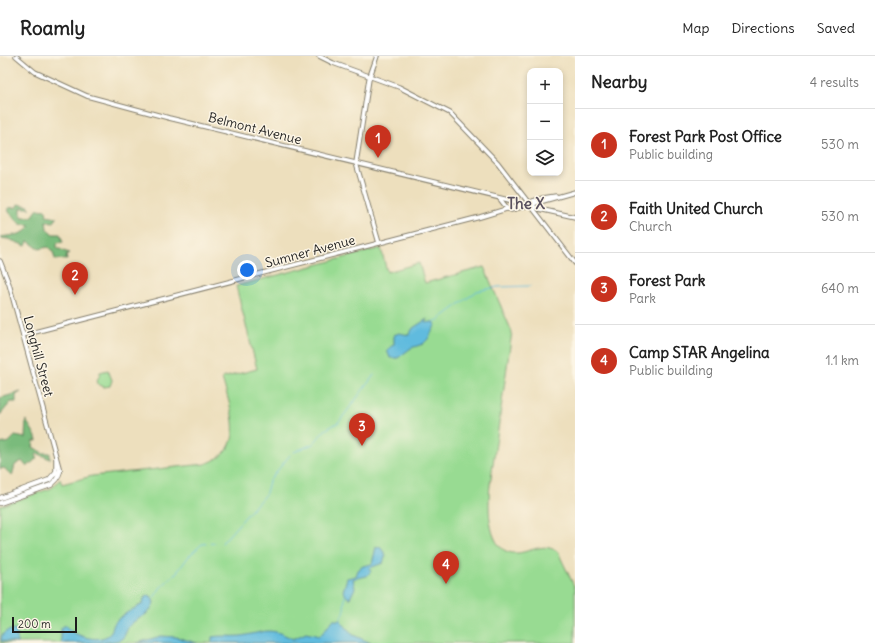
<!DOCTYPE html>
<meta charset="utf-8">
<style>
:root{--surface:#fff;--page:#f6f6f6;--text:#222;--muted:#767676;--line:#e0e0e0;--accent:#c8321e}
body{margin:0;font-family:Delius,sans-serif;background:var(--page);color:var(--text)}
.controls{position:absolute;right:12px;top:12px;display:grid;overflow:hidden;border-radius:8px;box-shadow:0 2px 6px #0003}
.controls button{width:36px;height:36px;display:grid;place-items:center;padding:0;border:0;border-bottom:1px solid var(--line);background:var(--surface);color:var(--text);font:20px sans-serif}
.scale{position:absolute;left:12px;bottom:10px;width:65px;box-sizing:border-box;padding-left:4px;border:2px solid #1c1c1c;border-top:0;font-size:11px;line-height:14px;white-space:nowrap;color:#1c1c1c;-webkit-text-stroke:3px #fcf5e5;paint-order:stroke}
.you{position:absolute;left:247px;top:214px;width:14px;height:14px;margin:-10px;border:3px solid #fff;border-radius:50%;background:#1a73e8;box-shadow:0 0 0 6px #1a73e833}
.badge{display:grid;place-items:center;width:26px;height:26px;border-radius:50%;background:var(--accent);color:#fff;font-size:13px;font-weight:700}
.pin{position:absolute;translate:-50% -33px;filter:drop-shadow(0 1px 2px #0008)}
.pin::after{content:'';position:absolute;top:21px;width:14px;height:12px;background:inherit;clip-path:polygon(0 0,100% 0,50% 100%)}
.list{margin:0;padding:0;list-style:none}
h2{display:flex;justify-content:space-between;align-items:center;height:52px;margin:0;padding:0 16px;font-size:17px}
h2 small{font-size:13px;font-weight:400;color:var(--muted)}
.list li{display:grid;grid-template-columns:26px 1fr auto;gap:12px;align-items:center;box-sizing:border-box;height:72px;padding:0 16px;border-top:1px solid var(--line)}
.list b{display:block;font-size:15px;white-space:nowrap}
.list p{margin:0;font-size:13px;white-space:nowrap;color:var(--muted)}
.list em{font-size:13px;font-style:normal;color:var(--muted)}
.icon{flex:none;width:22px;height:22px;fill:none;stroke:currentColor;stroke-width:2;stroke-linecap:round;stroke-linejoin:round}
.map{position:relative;flex:none;width:575px;height:587px;overflow:hidden}
header{display:flex;align-items:center;gap:24px;box-sizing:border-box;height:56px;padding:0 20px;background:var(--surface);border-bottom:1px solid var(--line)}
header strong{font-size:19px}
nav{display:flex;gap:22px;margin-inline-start:auto;font-size:14px}
main{display:flex}
aside{flex:1;background:var(--surface)}
.map>svg:first-child{display:block}
.green{fill:#98db92;stroke:#5a7c57}
.forest{fill:#7abb7c;stroke:#4b6c4c}
.water{fill:#60bbde;stroke:#3e6c7d}
.lines{fill:none;stroke-linecap:round;stroke-linejoin:round}
.stream{stroke:#60bbde;stroke-width:1}
.major-casing{stroke:#847e6c;stroke-width:5.5}
.highway-casing{stroke:#847e6c;stroke-width:6}
.major{stroke:#fff;stroke-width:3.5}
.highway{stroke:#fff;stroke-width:4.5}
.labels{text-anchor:middle;stroke-width:3;stroke-linejoin:round;paint-order:stroke}
.street-label{font-size:13px;fill:#1c1c1c;stroke:#fcf5e5}
.quarter-label{font-size:15px;font-weight:bold;fill:#5a515f;stroke:#fcf5e5}
</style>
<header>
<strong>Roamly</strong>
<nav><a>Map</a><a>Directions</a><a>Saved</a></nav>
</header>
<main>
<div class="map">
<svg width="575" height="587" viewBox="0 0 575 587">
<rect width="100%" height="100%" fill="#fcf5e5"/>
<filter id="ink" filterUnits="userSpaceOnUse"><feTurbulence type="fractalNoise" baseFrequency=".025" numOctaves="2"/><feDisplacementMap in="SourceGraphic" scale="8" xChannelSelector="R" yChannelSelector="G"/><feConvolveMatrix kernelMatrix="1 2 1 2 8 2 1 2 1" color-interpolation-filters="sRGB"/></filter>
<filter id="wash" filterUnits="userSpaceOnUse"><feTurbulence type="fractalNoise" baseFrequency=".012" numOctaves="4" result="noise"/><feDisplacementMap in="SourceGraphic" scale="16" xChannelSelector="R" yChannelSelector="G"/><feGaussianBlur stdDeviation="0.9" result="paint"/><feColorMatrix in="noise" values="0 0 0 0 0 0 0 0 0 0 0 0 0 0 0 0 0 1.4 0 .05"/><feComposite in="paint" operator="in"/></filter>
<g filter="url(#wash)">
<rect width="100%" height="100%" fill="#eddfbd"/>
<g class="green">
<path d="M 381,192 L 387,216 L 419,207 L 425,227 L 484,211 L 512,276 L 490,429 C 488,449 486,500 518,497 C 533,495 544,486 558,496 L 575,532 L 575,587 L 0,587 L 0,450 L 52,432 L 60,423 L 62,428 L 92,420 L 205,408 C 249,393 231,355 222,322 L 257,313 L 236,230 Z"/>
<polygon points="108,314 112,324 110,330 104,331 98,328 97,324 100,319 100,316"/>
</g>
<g class="forest">
<path d="M 18,148 L 29,150 L 30,152 L 21,152 L 21,161 L 32,161 L 38,153 L 46,154 L 47,160 L 57,162 L 54,166 L 46,165 L 47,173 L 53,178 L 60,178 L 63,186 L 57,187 L 57,192 L 69,197 L 66,199 L 67,204 L 55,203 L 53,196 L 48,191 L 39,193 L 28,185 L 26,190 L 8,183 L 0,182 L 0,181 C 11,179 26,180 30,169 L 20,168 L 9,156 L 8,152 L 17,151 Z"/>
<polygon points="21,336 16,339 16,346 11,346 0,359 0,342"/>
<path d="M 26,364 C 29,370 36,378 37,385 L 34,385 L 33,391 L 43,397 L 50,397 L 50,403 L 37,397 L 36,403 L 27,411 L 22,405 L 15,409 L 12,420 L 4,412 L 0,413 L 0,388 L 9,386 L 15,380 L 25,382 Z"/>
</g>
<g class="water">
<polygon points="427,263 425,267 432,266 436,268 428,283 423,288 411,292 398,302 390,302 387,294 394,288 394,279 399,277 409,279 413,272"/>
<polygon points="376,491 377,492 380,491 386,499 383,507 370,512 371,515 367,520 353,523 355,532 350,542 348,542 343,535 347,522 356,520 358,514 363,510 372,508"/>
<path d="M 150,539 L 154,546 C 151,560 139,560 130,569 C 126,573 126,581 120,584 C 110,587 75,587 63,587 L 61,585 L 61,572 L 65,569 C 72,579 95,587 107,580 C 113,577 112,569 116,565 C 123,558 135,552 143,548 L 144,542 Z"/>
<path d="M 333,564 L 340,564 L 353,579 L 371,587 L 212,587 L 212,581 C 221,579 231,581 241,580 C 266,576 268,570 293,583 L 306,577 L 320,580 Z"/>
<path d="M 14,574 L 17,575 L 17,587 L 1,585 C 1,577 6,574 14,574 Z"/>
<polygon points="161,580 176,581 197,587 137,587"/>
</g>
<g class="lines">
<g class="stream">
<polyline points="434,267 477,235 498,231 530,230"/>
<polyline points="294,396 313,388 325,374 339,366 374,319"/>
<polyline points="222,487 262,442 266,437 269,425 290,399"/>
<polyline points="153,543 161,531 178,515 189,500 202,488 215,487"/>
<polyline points="340,564 344,554 345,539"/>
</g>
</g>
</g>
<g filter="url(#ink)">
<g class="lines">
<defs>
<g id="major">
<polyline points="16,0 35,16 87,40 169,62 521,147"/>
<polyline points="319,0 333,7 399,31 450,57 498,107 575,207"/>
<polyline points="377,0 369,23 356,107 379,187"/>
<polyline points="500,143 507,152"/>
<polyline points="533,150 539,153 575,161"/>
<polyline points="508,153 511,154 575,136"/>
<polyline points="0,205 9,228 60,415"/>
<polyline points="23,279 480,161 543,142 556,140"/>
<polyline points="56,401 56,416"/>
</g>
<g id="highway">
<polyline points="0,442 49,424 56,416"/>
<polyline points="0,447 51,429 57,423 60,415"/>
</g>
</defs>
<use href="#major" class="major-casing"/>
<use href="#highway" class="highway-casing"/>
<use href="#major" class="major"/>
<use href="#highway" class="highway"/>
</g>
</g>
<g class="labels">
<g class="street-label">
<text transform="translate(255 72) rotate(14)" y="5">Belmont Avenue</text>
<text transform="translate(310 195) rotate(-15)" y="5">Sumner Avenue</text>
<text transform="translate(39 300) rotate(75)" y="5">Longhill Street</text>
</g>
<g class="quarter-label">
<text x="526" y="153">The X</text>
</g>
</g>
</svg>
<div class="controls">
<button>+</button>
<button>−</button>
<button><svg class="icon" aria-label="layers" viewBox="0 0 24 24"><path d="M12 4l9 5-9 5-9-5zM3 14l9 5 9-5"/></svg></button>
</div>
<div class="scale">200 m</div>
<div class="you"></div>
<div class="pin badge" style="left:378px;top:102px">1</div>
<div class="pin badge" style="left:75px;top:239px">2</div>
<div class="pin badge" style="left:362px;top:390px">3</div>
<div class="pin badge" style="left:446px;top:528px">4</div>
</div>
<aside>
<h2>Nearby<small>4 results</small></h2>
<ul class="list">
<li><span class="badge">1</span><div><b>Forest Park Post Office</b><p>Public building</p></div><em>530 m</em></li>
<li><span class="badge">2</span><div><b>Faith United Church</b><p>Church</p></div><em>530 m</em></li>
<li><span class="badge">3</span><div><b>Forest Park</b><p>Park</p></div><em>640 m</em></li>
<li><span class="badge">4</span><div><b>Camp STAR Angelina</b><p>Public building</p></div><em>1.1 km</em></li>
</ul>
</aside>
</main>
